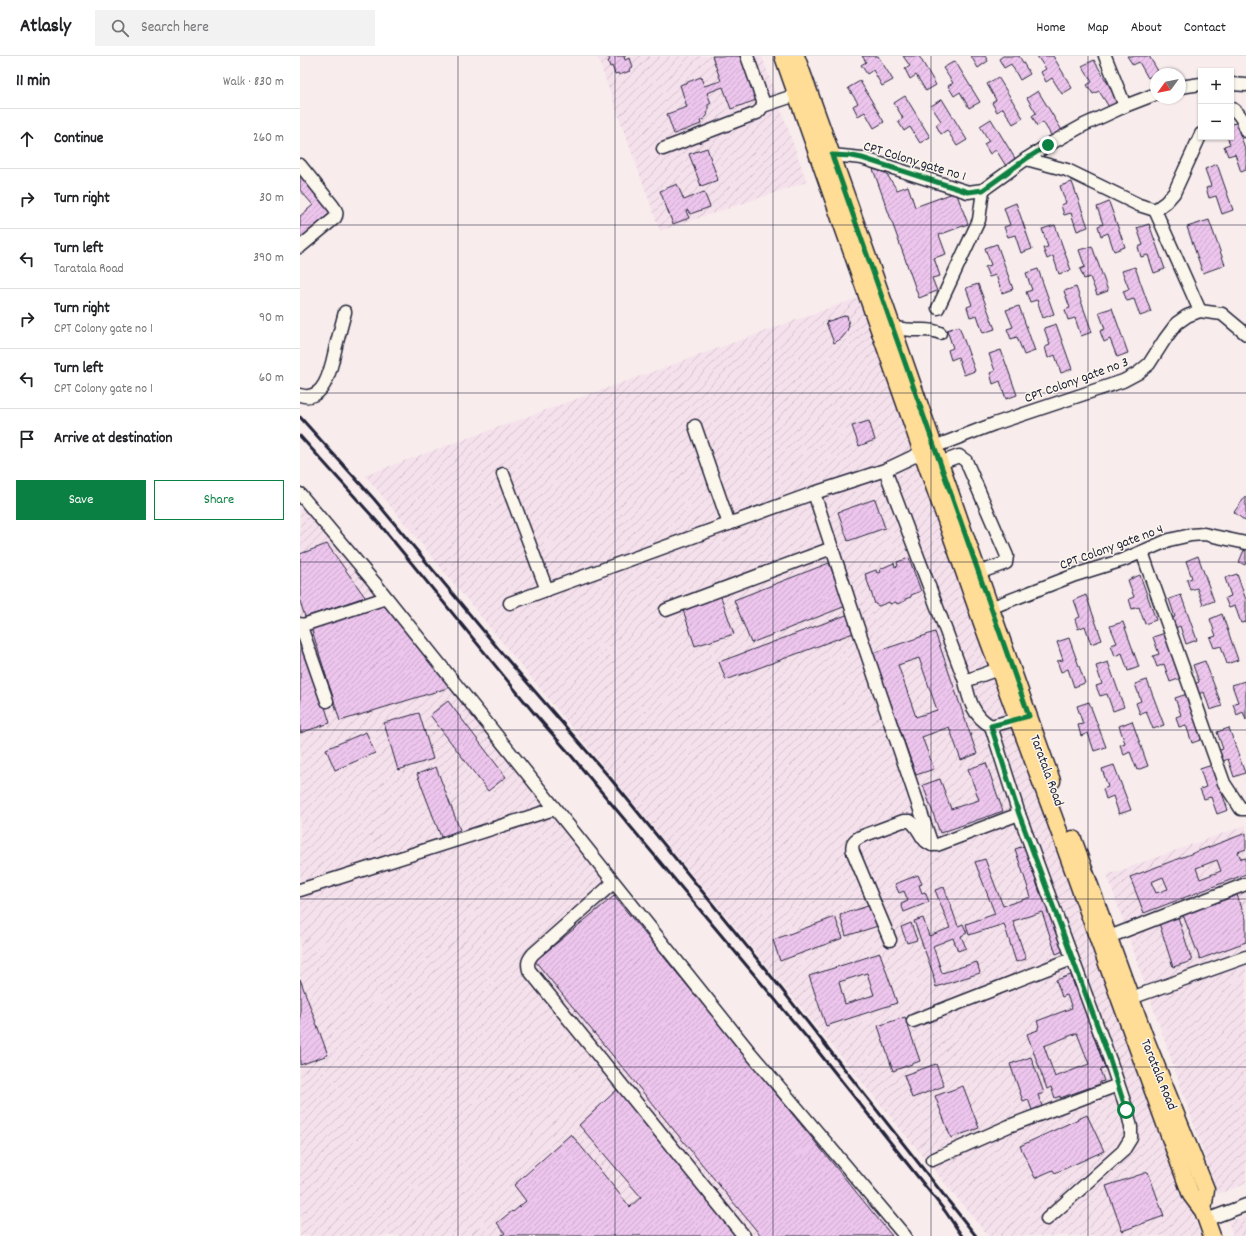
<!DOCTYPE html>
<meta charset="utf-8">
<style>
:root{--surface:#fff;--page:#f2f2f2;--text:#202124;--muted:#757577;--line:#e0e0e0;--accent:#0b8043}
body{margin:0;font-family:Dekko,sans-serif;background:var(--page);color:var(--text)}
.controls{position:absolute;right:12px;top:12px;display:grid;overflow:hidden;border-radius:0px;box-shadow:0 1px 3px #0004}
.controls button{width:36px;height:36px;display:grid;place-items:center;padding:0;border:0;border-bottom:1px solid var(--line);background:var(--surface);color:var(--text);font:20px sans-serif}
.compass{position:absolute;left:850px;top:12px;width:36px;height:36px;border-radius:50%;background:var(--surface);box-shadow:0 1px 3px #0004;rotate:237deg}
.stop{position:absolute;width:12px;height:12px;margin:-9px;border:3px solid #0b8043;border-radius:50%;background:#fff}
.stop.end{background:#0b8043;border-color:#fff;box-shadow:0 1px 4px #0008}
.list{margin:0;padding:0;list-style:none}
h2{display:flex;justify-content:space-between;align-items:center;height:52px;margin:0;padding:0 16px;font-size:17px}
h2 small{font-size:13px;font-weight:400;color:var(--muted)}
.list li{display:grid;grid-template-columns:26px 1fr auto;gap:12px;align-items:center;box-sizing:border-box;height:60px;padding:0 16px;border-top:1px solid var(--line)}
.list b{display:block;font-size:15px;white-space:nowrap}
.list p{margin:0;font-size:13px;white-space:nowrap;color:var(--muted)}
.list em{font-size:13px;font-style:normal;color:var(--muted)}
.actions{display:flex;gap:8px;padding:12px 16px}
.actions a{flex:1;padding:9px 0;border:1px solid var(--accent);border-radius:0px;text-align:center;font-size:14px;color:var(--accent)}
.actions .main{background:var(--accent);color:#fff}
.icon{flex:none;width:22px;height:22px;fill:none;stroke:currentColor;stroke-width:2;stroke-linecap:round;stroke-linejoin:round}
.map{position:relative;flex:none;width:946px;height:1180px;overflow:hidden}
header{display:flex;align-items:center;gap:24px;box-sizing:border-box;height:56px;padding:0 20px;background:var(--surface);border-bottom:1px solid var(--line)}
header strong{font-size:19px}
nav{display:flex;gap:22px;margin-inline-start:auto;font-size:14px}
.search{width:280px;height:36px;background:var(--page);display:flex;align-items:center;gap:10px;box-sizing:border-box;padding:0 14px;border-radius:0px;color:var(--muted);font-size:15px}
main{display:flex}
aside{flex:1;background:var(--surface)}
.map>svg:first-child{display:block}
.industrial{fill:url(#industrial-furrows)}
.building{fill:url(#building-hatch);stroke:#22223b;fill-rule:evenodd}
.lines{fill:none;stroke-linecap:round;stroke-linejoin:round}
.minor-casing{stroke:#22223b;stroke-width:15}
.major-casing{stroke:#22223b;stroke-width:19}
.minor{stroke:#fbf7ec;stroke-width:12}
.major{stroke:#ffdd96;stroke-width:16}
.rail{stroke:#22223b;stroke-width:3}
.route{stroke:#0b8043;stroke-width:5}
.grid{fill:none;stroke:#22223b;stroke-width:1;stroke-opacity:0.55}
.labels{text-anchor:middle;stroke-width:3;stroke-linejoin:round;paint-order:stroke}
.street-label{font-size:14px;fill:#22223b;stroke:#fbf7ec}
</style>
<header>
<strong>Atlasly</strong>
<div class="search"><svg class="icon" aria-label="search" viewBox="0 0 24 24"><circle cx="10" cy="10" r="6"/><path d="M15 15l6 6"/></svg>Search here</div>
<nav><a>Home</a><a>Map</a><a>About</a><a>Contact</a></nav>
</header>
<main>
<aside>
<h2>11 min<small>Walk · 830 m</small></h2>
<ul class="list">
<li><svg class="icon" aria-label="ahead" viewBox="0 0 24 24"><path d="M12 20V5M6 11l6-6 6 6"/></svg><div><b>Continue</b></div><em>260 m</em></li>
<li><svg class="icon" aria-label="right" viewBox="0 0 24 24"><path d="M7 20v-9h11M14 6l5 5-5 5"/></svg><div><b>Turn right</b></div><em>30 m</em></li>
<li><svg class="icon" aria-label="left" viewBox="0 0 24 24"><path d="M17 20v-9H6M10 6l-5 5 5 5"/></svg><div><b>Turn left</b><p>Taratala Road</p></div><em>390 m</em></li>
<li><svg class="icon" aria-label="right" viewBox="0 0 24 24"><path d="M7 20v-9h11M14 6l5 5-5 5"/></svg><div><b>Turn right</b><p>CPT Colony gate no 1</p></div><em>90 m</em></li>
<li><svg class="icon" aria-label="left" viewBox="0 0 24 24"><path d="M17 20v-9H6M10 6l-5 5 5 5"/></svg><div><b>Turn left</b><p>CPT Colony gate no 1</p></div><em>60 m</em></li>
<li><svg class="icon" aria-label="arrive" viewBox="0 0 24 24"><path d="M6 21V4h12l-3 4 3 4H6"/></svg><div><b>Arrive at destination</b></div></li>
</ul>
<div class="actions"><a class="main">Save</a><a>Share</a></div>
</aside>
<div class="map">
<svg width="946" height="1180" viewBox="0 0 946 1180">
<defs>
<pattern id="industrial-furrows" width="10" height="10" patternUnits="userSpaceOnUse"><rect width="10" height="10" fill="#f5e1ec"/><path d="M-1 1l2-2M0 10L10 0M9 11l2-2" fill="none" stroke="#d2c1cb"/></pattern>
<pattern id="building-hatch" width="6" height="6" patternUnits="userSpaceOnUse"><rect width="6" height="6" fill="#edc5ed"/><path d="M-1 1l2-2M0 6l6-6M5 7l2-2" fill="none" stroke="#cba9cc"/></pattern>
</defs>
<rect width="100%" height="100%" fill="#f8edec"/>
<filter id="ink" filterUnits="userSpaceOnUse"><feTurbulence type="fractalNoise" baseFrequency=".025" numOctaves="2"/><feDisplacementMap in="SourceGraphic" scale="8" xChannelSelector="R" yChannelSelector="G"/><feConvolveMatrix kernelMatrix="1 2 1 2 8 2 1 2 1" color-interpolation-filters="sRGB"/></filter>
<g filter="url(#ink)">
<g class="industrial">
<polygon points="297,0 462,0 507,126 360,175"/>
<polygon points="560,241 888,1144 901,1180 688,1180 65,419"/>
<polygon points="0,442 249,756 599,1180 0,1180"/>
<polygon points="946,769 946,1128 918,1138 807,819"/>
<polygon points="946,1160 946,1180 933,1180 928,1166"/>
</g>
<g class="building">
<polygon points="308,0 326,0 324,1 325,4 330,2 333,11 329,13 330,15 319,19 318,17 315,18 312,10 310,11 308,5 310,4"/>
<polygon points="412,0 443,0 459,43 431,53 423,31 407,37 411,47 408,49 408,55 407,60 404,63 400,65 401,68 374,78 367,58 387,51 380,29 401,21 404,30 421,25"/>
<polygon points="562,0 578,0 593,24 582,30 573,14 567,18 561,9 566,6"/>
<polygon points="603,0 619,0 636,29 626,35 616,19 610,23 605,13 610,10"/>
<polygon points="671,0 685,0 688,5 678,12"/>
<polygon points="703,0 719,0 730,18 720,24 711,8 704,12 699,3"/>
<polygon points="737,0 753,0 772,32 762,38 752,22 746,26 741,16 746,13"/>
<polygon points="827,0 849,0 858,15 848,22 839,6 833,9"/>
<polygon points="794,4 818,45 809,51 799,35 793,38 787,29 792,26 782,10"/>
<polygon points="655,5 680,46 669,52 660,36 654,40 648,30 653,27 643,12"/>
<polygon points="698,21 723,62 713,68 703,52 697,56 692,47 696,44 687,28"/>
<polygon points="560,25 584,66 574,72 565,56 558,60 553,50 558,47 548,32"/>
<polygon points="738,35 763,76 753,82 743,66 737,70 732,60 736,57 727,42"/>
<polygon points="605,40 630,81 620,87 610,71 604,75 598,65 603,62 594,47"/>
<polygon points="642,43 667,84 657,90 647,74 641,78 636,69 641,65 631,50"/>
<polygon points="691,63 716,104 706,110 696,94 690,98 684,88 689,85 680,70"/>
<polygon points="936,67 946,95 946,114 941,116 935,98 928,100 924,90 930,88 927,81 931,81 931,68"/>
<polygon points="407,92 418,124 401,130 389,98"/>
<polygon points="917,108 933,154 922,158 916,140 909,142 906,132 911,130 905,113"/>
<polygon points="573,113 586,117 597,134 608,130 615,151 656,136 668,168 639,179 646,198 634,202 640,220 632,222 637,235 619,242"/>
<polygon points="0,115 34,157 0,185 0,160 13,149 0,134"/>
<polygon points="772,126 788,171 777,175 771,157 764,159 761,149 766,147 760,130"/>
<polygon points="377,128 384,144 404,136 410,151 390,158 388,154 386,155 389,162 373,168 360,135"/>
<polygon points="809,146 825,191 814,195 808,177 801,180 798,170 803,168 797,151"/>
<polygon points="716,147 732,193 721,197 715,179 708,181 704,171 710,169 704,152"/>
<polygon points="909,164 925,209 903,217 887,171"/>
<polygon points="849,168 865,213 854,217 848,199 841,201 838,191 843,189 837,172"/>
<polygon points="755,169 771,214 759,218 753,200 747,203 743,192 748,191 742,173"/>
<polygon points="697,188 713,233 702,237 696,219 689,221 685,211 691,209 685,192"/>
<polygon points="792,190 808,235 797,239 790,221 784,223 780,213 785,211 779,194"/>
<polygon points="835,211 851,256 840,260 834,243 827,245 823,235 829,233 822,215"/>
<polygon points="738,213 754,258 743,262 737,244 730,246 726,236 732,234 726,217"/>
<polygon points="678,228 695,273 683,277 677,259 670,261 667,251 672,249 666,232"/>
<polygon points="776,231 792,276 781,280 775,262 768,264 765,254 770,252 764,235"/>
<polygon points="719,250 735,295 724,299 717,281 711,283 707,273 713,271 706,254"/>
<polygon points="812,252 828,297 817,301 810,283 804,286 800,275 805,273 799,256"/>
<polygon points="547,259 549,270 546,277 542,282 534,287 526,266"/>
<polygon points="756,268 772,313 761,317 755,299 748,302 745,291 750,289 744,272"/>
<polygon points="659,270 675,315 664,319 658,301 651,304 648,294 653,292 647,274"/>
<polygon points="701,294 717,339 706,343 700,325 693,328 690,317 695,315 689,298"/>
<polygon points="569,365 575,384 559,390 552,370"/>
<polygon points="946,440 946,464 945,465 934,456"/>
<polygon points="575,443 585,472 548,485 538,456"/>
<polygon points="27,488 65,541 5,561 0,545 0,498"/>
<polygon points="944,494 946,495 946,505 945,509 939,506"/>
<polygon points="898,500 914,545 903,549 897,532 890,534 887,524 892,522 886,505"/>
<polygon points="609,502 621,535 611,539 611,541 605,543 605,545 597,548 596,546 590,548 589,546 579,550 575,548 565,518 576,514 577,517 581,516 580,513 594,507 595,511 598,510 597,506"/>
<polygon points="529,507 546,550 451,587 434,544"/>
<polygon points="937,518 946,544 946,566 941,567 935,550 929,552 925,542 931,540 925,522"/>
<polygon points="840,519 856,564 845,568 839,551 832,553 829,543 834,541 828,524"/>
<polygon points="420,538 434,578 395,590 382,551"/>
<polygon points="786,539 802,584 791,588 785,570 778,573 775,563 780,561 774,544"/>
<polygon points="881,539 897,584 886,588 880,570 873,573 869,562 875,561 869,543"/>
<polygon points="89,547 151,631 40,665 11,571"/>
<polygon points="549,558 556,576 426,624 419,606"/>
<polygon points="922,558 938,604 927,608 921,590 914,592 910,582 916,580 910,563"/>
<polygon points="823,566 839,611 828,615 822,597 815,600 811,589 817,587 810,570"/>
<path d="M 635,576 L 677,698 L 661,704 L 649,671 L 622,681 L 634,713 L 616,719 L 573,597 ZM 619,602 L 637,654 L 616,661 L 598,609 Z"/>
<polygon points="865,577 881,622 870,626 864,608 857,611 853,600 859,598 853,581"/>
<polygon points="3,581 30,667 0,677 0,582"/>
<polygon points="769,582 785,627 774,631 768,613 761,616 757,605 763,604 757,586"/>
<polygon points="905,605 922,650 910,654 904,636 898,638 894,628 899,626 893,609"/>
<polygon points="808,606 824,651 813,655 807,638 800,640 796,630 802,628 796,610"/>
<polygon points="847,624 864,669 853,673 846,655 840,658 836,647 841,645 835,628"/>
<polygon points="945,625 946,629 946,664 943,656 937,659 933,648 938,646 932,629"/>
<polygon points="887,638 903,683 892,687 886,669 879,671 876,661 881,659 875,642"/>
<polygon points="148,645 206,721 188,735 130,659"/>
<polygon points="789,646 806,691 794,695 788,677 781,680 778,669 783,668 777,650"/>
<polygon points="119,657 133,703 98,714 84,667"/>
<polygon points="832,665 848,710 837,714 830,696 824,699 820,689 825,687 819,670"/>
<polygon points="929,672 945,717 934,721 928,703 921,706 917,695 923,693 917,676"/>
<polygon points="66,676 75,697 35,714 26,693"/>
<polygon points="686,707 703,755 640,777 623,729 640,723 651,753 679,744 668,713"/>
<polygon points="814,709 831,754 819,758 813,740 806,743 803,733 808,731 802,713"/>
<polygon points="912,709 928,754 917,758 911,741 904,743 900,733 906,731 900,713"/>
<polygon points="136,711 160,774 141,781 117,718"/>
<path d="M 946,777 L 946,793 L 938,796 L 941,803 L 946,802 L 946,818 L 844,857 L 830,821 ZM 917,804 L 921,815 L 900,823 L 896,812 ZM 863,821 L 868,833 L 856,837 L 851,826 Z"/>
<polygon points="724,790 740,837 745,836 766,894 756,898 742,856 713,865 726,903 716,906 704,868 669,879 666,868 695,858 675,806 685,803 703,850 731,841 715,793"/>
<polygon points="618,819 622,828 619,829 622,837 625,836 629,846 604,856 601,848 608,845 604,835 599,837 595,828"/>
<polygon points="644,831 658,870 663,868 667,877 661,880 666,892 658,895 653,882 633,890 642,917 677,906 680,917 636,931 633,920 634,920 614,865 623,862 629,880 650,872 635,834"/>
<polygon points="937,839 946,863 946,886 900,903 883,859"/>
<polygon points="314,840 592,1180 461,1180 235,905"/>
<polygon points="571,849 578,870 546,880 540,859"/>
<polygon points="535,861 543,882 480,905 473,884"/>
<polygon points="878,861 892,905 873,911 859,867"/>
<polygon points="611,867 617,884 607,887 601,871"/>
<path d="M 580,897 L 597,947 L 526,970 L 509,920 ZM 567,917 L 574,939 L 545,948 L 539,926 Z"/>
<path d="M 771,919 L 775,932 L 779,930 L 797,973 L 792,975 L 804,1009 L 807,1008 L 808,1011 L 800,1014 L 804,1025 L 800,1026 L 800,1028 L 760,1042 L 760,1040 L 755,1042 L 751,1031 L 747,1033 L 727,978 L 738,974 L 738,971 L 739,970 L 737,965 L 772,952 L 767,939 L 762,941 L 756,924 ZM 777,977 L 789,1008 L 755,1021 L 744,990 Z"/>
<polygon points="0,923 28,999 0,1009"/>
<polygon points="605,961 620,1005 593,1015 578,970"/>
<polygon points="731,1001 744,1037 738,1039 742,1050 732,1054 728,1043 723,1045 710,1008"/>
<polygon points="636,1008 644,1030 612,1042 604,1019"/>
<polygon points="663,1030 679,1072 651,1082 635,1040"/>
<polygon points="320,1031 441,1180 201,1180 205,1177 197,1167 212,1155 213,1156 226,1145 214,1129 271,1078 330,1151 341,1141 279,1069"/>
<polygon points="787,1059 804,1095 755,1117 753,1114 735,1122 720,1090"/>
<polygon points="848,1116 864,1160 822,1175 806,1130"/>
</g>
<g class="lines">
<defs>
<g id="minor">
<polyline points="805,0 825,50"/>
<polyline points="931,28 946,29"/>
<polyline points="880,31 901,28"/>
<polyline points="463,50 496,39"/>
<path d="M 931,52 C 941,58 943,64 946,75"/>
<path d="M 363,93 L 457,57 C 462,53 463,50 463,45 L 447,0"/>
<polyline points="532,99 562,102 668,136 683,134 726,103 748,89 784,69 825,50 856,38"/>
<polyline points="726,103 767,114 839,149 855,154 866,146 874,137 901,78"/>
<path d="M 0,109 L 33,150 C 36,154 38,157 35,162 L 0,191"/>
<polyline points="855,154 900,255"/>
<polyline points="638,252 679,164 683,134"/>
<path d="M 593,272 C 601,273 609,274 617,274 C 625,274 632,273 640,277"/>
<path d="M 0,339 C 26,348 32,307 36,290 C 39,279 42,267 45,256"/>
<polyline points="395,370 429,468"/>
<polyline points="634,391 694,368 823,325 838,317 849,308 865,283 877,267 887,260 900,255 922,258 946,278"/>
<polyline points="640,407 659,400 666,405 707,500 706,507 678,517"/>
<path d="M 585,414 L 665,625 C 669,644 673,660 691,670 L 719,758 L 810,1004 L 827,1054 L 831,1071 L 831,1082 L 823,1095 L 747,1163"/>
<polyline points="203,418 247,534"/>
<polyline points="514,437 557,569 632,789"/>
<polyline points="0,438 74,526 448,994 605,1180"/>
<polyline points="842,496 924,727 941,753 946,753"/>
<polyline points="210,547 514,437 585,414 621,397"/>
<polyline points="690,552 775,519 823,504 869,484 891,479 904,478 946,487"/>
<polyline points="366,554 532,492"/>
<polyline points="0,568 27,645"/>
<polyline points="0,570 86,542"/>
<polyline points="665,625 707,610"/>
<polyline points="691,670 725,661"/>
<path d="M 313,827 L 233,898 C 228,904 227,907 229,914 L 444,1180"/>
<polyline points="0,834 254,753"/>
<polyline points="809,881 946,828"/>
<path d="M 590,884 L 553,796 C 551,788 553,785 560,781 L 603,765 L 610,765 C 622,773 620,789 637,789 L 719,758"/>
<polyline points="831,942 946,901"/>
<polyline points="613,965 772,903"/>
<polyline points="632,1104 709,1070 818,1029"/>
<polyline points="906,1164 946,1149"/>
</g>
<g id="major">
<polyline points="483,0 682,567 755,764 882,1115 891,1139 903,1155 912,1180"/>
<path d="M 496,0 C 584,241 665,484 752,725"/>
<polyline points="773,783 846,984 906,1133 903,1155"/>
</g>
</defs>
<use href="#minor" class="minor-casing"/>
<use href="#major" class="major-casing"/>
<use href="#minor" class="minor"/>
<use href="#major" class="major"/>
<g class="rail">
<polyline points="0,361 74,443 206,602 310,722 475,925 676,1180"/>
<polyline points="0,380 82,471 234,657 269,697 513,989 645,1155 662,1180"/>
</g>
</g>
</g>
<g class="lines" filter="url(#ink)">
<polyline class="route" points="748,89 726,103 683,134 668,136 562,102 552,100 532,99 729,660 691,670 719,758 810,1004 826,1054"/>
</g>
<path class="grid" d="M 158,0 L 158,1180M 315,0 L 315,1180M 473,0 L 473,1180M 631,0 L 631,1180M 788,0 L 788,1180M 0,169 L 946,169M 0,337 L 946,337M 0,506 L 946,506M 0,674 L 946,674M 0,843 L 946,843M 0,1011 L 946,1011"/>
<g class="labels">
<g class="street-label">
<text transform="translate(615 104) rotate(17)" y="5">CPT Colony gate no 1</text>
<text transform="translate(776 323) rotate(-20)" y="5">CPT Colony gate no 3</text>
<text transform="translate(811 490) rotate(-20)" y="5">CPT Colony gate no 4</text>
<text transform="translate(748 714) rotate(70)" y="5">Taratala Road</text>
<text transform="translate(860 1018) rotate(68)" y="5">Taratala Road</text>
</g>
</g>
</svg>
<div class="controls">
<button>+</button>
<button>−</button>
</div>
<svg class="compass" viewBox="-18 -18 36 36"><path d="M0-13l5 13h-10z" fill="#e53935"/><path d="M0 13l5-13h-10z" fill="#757577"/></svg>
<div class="stop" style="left:826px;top:1054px"></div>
<div class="stop end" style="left:748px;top:89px"></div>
</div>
</main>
